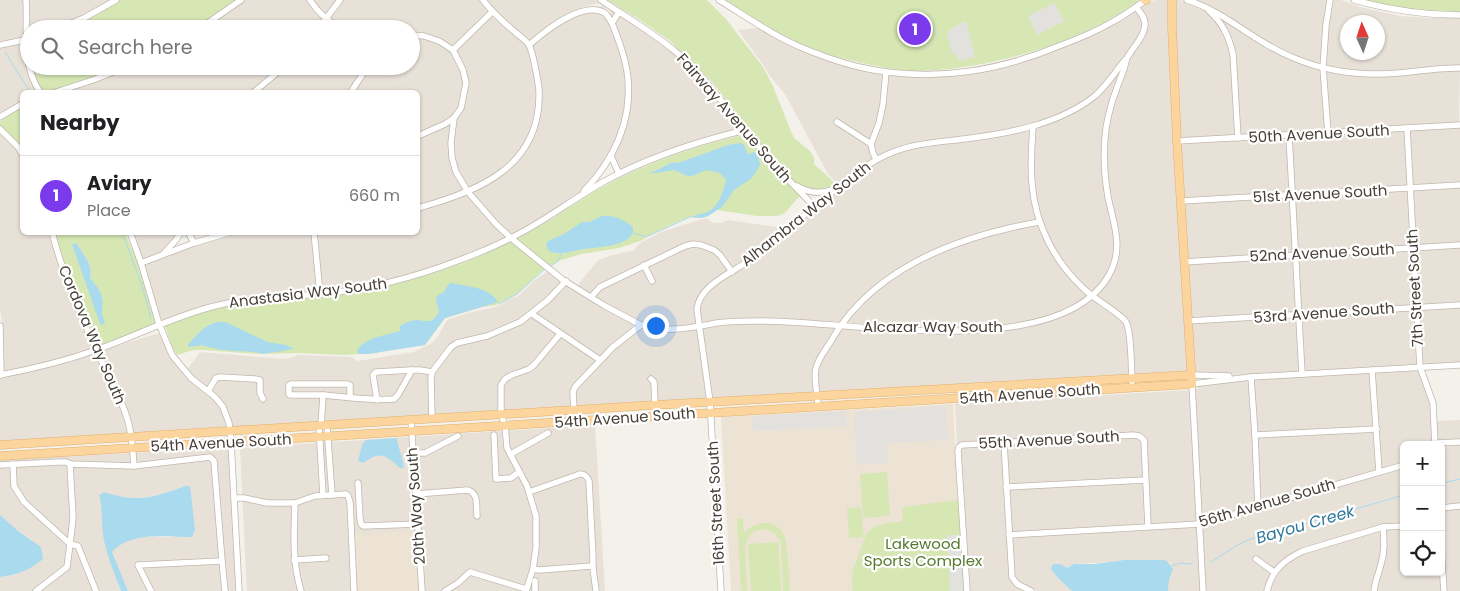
<!DOCTYPE html>
<meta charset="utf-8">
<style>
:root{--surface:#fff;--page:#f2f2f2;--text:#202124;--muted:#757577;--line:#e0e0e0;--accent:#7c3aed}
body{margin:0;font-family:Poppins,sans-serif;background:var(--page);color:var(--text)}
.controls{position:absolute;right:15px;bottom:15px;display:grid;overflow:hidden;border-radius:8px;box-shadow:0 1px 4px #0004}
.controls button{width:45px;height:45px;display:grid;place-items:center;padding:0;border:0;border-bottom:1px solid var(--line);background:var(--surface);color:var(--text);font:25px sans-serif}
.compass{position:absolute;left:1340px;top:15px;width:45px;height:45px;border-radius:50%;background:var(--surface);box-shadow:0 1px 4px #0004;rotate:357deg}
.you{position:absolute;left:655px;top:325px;width:18px;height:18px;margin:-12px;border:4px solid #fff;border-radius:50%;background:#1a73e8;box-shadow:0 0 0 8px #1a73e833}
.badge{display:grid;place-items:center;width:32px;height:32px;border-radius:50%;background:var(--accent);color:#fff;font-size:16px;font-weight:700}
.pin{position:absolute;translate:-50% -50%;border:2px solid #fff;box-shadow:0 1px 5px #0006}
.list{margin:0;padding:0;list-style:none}
h2{display:flex;justify-content:space-between;align-items:center;height:65px;margin:0;padding:0 20px;font-size:21px}
h2 small{font-size:16px;font-weight:400;color:var(--muted)}
.list li{display:grid;grid-template-columns:32px 1fr auto;gap:15px;align-items:center;box-sizing:border-box;height:80px;padding:0 20px;border-top:1px solid var(--line)}
.list b{display:block;font-size:19px;white-space:nowrap}
.list p{margin:0;font-size:16px;white-space:nowrap;color:var(--muted)}
.list em{font-size:16px;font-style:normal;color:var(--muted)}
.icon{flex:none;width:28px;height:28px;fill:none;stroke:currentColor;stroke-width:2;stroke-linecap:round;stroke-linejoin:round}
.map{position:relative;flex:none;width:1460px;height:591px;overflow:hidden}
.search{position:absolute;background:var(--surface);box-shadow:0 1px 4px #0004;left:20px;top:20px;width:400px;height:55px;display:flex;align-items:center;gap:12px;box-sizing:border-box;padding:0 18px;border-radius:28px;color:var(--muted);font-size:19px}
.panel{position:absolute;background:var(--surface);box-shadow:0 1px 4px #0004;left:20px;top:90px;width:400px;height:145px;border-radius:8px}
.map>svg:first-child{display:block}
.residential{fill:#e8e1d8;fill-rule:evenodd}
.education{fill:#ede3d5}
.green{fill:#d6e7b4;fill-rule:evenodd}
.parking{fill:#e3e1de}
.water{fill:#a9daee}
.lines{fill:none;stroke-linecap:round;stroke-linejoin:round}
.stream{stroke:#a9daee;stroke-width:1}
.minor-casing{stroke:#c0b7ad;stroke-width:7}
.major-casing{stroke:#e0b06c;stroke-width:9}
.minor{stroke:#fff;stroke-width:5.5}
.major{stroke:#fbd59d;stroke-width:8}
.labels{text-anchor:middle;stroke-width:4.5;stroke-linejoin:round;paint-order:stroke}
.street-label{font-size:15px;fill:#484038;stroke:#fff}
.park-label{font-size:15px;fill:#52792c;stroke:#fff}
.water-label{font-size:16px;font-style:italic;fill:#2f799a;stroke:#fff}
</style>
<div class="map">
<svg width="1460" height="591" viewBox="0 0 1460 591">
<rect width="100%" height="100%" fill="#f4f0ea"/>
<g class="residential">
<polygon points="0,0 24,0 24,38 0,43"/>
<polygon points="28,0 112,0 83,16 51,29 29,29"/>
<polygon points="244,0 307,0 316,13 323,20 316,29 204,29 234,8"/>
<polygon points="312,0 338,0 326,16"/>
<polygon points="343,0 480,0 489,11 453,47 411,33 411,29 346,29 329,19"/>
<polygon points="486,0 596,0 600,3 582,7 562,16 547,26 529,42 493,10"/>
<polygon points="1157,0 1170,0 1189,373 1134,376 1130,328 1095,296 1104,287 1111,276 1119,243 1119,229 1110,196 1106,163 1108,130 1112,105 1128,60 1146,31 1140,7 1146,2"/>
<polygon points="1174,0 1179,0 1196,5 1205,10 1214,18 1226,37 1231,55 1236,136 1179,139"/>
<polygon points="1195,0 1328,0 1324,24 1321,65 1295,56 1278,49 1251,32 1228,16"/>
<path d="M 1332,0 L 1341,0 L 1360,7 L 1400,16 L 1429,18 L 1460,18 L 1460,66 L 1378,71 L 1360,71 L 1325,66 L 1326,44 ZM 1348,22 L 1378,22 L 1378,52 L 1348,52 Z"/>
<polygon points="604,6 620,50 626,80 626,96 621,127 609,156 590,182 578,194 545,217 511,235 498,222 471,193 505,174 515,163 524,152 536,130 541,102 540,84 532,46 550,30 584,11"/>
<polygon points="609,9 643,29 676,55 698,77 722,104 741,129 620,171 613,157 629,111 623,49"/>
<polygon points="1136,10 1143,21 1142,29 1139,35 1125,57 1101,87 1080,104 1068,110 1031,124 997,132 922,141 906,145 877,157 873,144 888,74 937,77 964,75 1012,65 1064,47"/>
<polygon points="492,15 527,46 536,84 537,102 532,128 521,150 502,170 468,189 458,171 454,157 453,143 456,119 468,83 455,50"/>
<polygon points="1217,15 1276,53 1293,61 1321,70 1326,131 1240,136 1236,68"/>
<polygon points="761,28 802,50 884,74 881,103 877,123 870,140 836,119 834,123 869,145 873,159 834,187 835,181 828,174 785,94 770,76 764,66 738,30"/>
<polygon points="411,37 424,38 438,43 451,52 461,70 464,83 459,107 452,116 444,122 418,134 418,92 353,92 371,66 411,66"/>
<polygon points="24,43 26,68 37,92 22,92 22,102 0,114 0,47"/>
<polygon points="135,66 281,66 251,92 65,92"/>
<polygon points="288,66 366,66 348,92 258,92"/>
<polygon points="1122,67 1108,104 1102,146 1115,243 1112,262 1107,273 1092,294 1068,269 1051,244 1041,221 1038,208 1033,172 1035,128 1082,108"/>
<polygon points="1325,71 1343,74 1460,71 1459,123 1330,131"/>
<polygon points="451,122 454,173 464,191 418,205 418,139 433,133"/>
<polygon points="1460,127 1460,183 1412,186 1409,130"/>
<polygon points="1031,129 1031,197 1037,220 1010,225 984,231 954,242 917,258 905,265 881,282 867,294 839,324 786,319 760,318 700,324 699,309 702,297 711,288 751,262 827,199 866,168 894,154 922,146"/>
<polygon points="1405,131 1408,186 1294,193 1291,138"/>
<polygon points="0,133 16,149 22,158 22,232 50,233 65,282 93,349 52,361 3,372 2,323 0,308"/>
<polygon points="1287,138 1290,193 1183,199 1179,144"/>
<polygon points="1460,187 1460,243 1415,246 1412,191"/>
<polygon points="1408,191 1411,246 1298,252 1294,198"/>
<polygon points="467,195 507,237 481,249 455,259 403,277 368,285 322,291 316,233 418,232 418,210"/>
<polygon points="1290,198 1294,253 1186,259 1183,203"/>
<polygon points="706,218 714,223 721,223 728,220 784,228 748,258 732,269 715,248 702,242 692,242 591,294 577,286 598,260 609,256 634,250 640,243 661,232"/>
<polygon points="1038,225 1048,247 1064,272 1088,296 1080,303 1047,317 1001,326 918,328 844,324 870,297 883,286 918,263 955,246 985,236"/>
<polygon points="131,233 179,233 168,247 160,254 142,260"/>
<polygon points="240,233 312,233 318,292 239,298 215,303 162,321 143,265 195,246"/>
<polygon points="693,247 707,248 718,256 729,272 709,284 699,294 696,301 695,308 696,325 667,328 642,323 624,314 594,296 601,289 643,268 651,284 654,282 647,266 686,248"/>
<polygon points="1460,247 1460,302 1419,305 1415,250"/>
<polygon points="1411,250 1415,305 1301,312 1298,257"/>
<polygon points="1294,257 1297,312 1190,319 1187,264"/>
<polygon points="548,271 562,282 547,298 520,320 486,333 456,341 432,367 430,417 232,429 230,422 210,391 217,380 220,379 237,379 258,382 258,394 263,402 266,400 262,393 262,380 238,375 219,375 207,388 187,370 200,352 283,359 290,358 298,355 352,357 358,361 414,352 432,343 438,336 447,320 468,313 499,306 508,300 518,296 535,280"/>
<polygon points="566,284 604,308 637,326 600,357 535,314 550,302"/>
<polygon points="1092,299 1120,319 1124,324 1127,335 1130,377 819,394 818,368 841,328 890,332 978,332 1002,331 1025,328 1048,322 1068,314 1082,307"/>
<polygon points="1460,307 1460,362 1422,365 1419,309"/>
<polygon points="1415,310 1418,365 1304,372 1301,317"/>
<polygon points="532,317 557,334 533,363 503,378 499,413 434,417 434,373 453,348 457,345 487,338 507,331 521,324"/>
<polygon points="1297,317 1300,372 1251,375 1193,373 1190,324"/>
<polygon points="739,323 786,323 836,328 814,366 815,394 711,400 701,329"/>
<polygon points="641,328 666,332 697,329 707,400 657,403 655,380 651,376 648,379 652,383 653,403 575,408 575,393 577,389 615,349"/>
<polygon points="160,333 171,356 181,370 189,380 219,404 223,413 227,429 133,434 131,422 113,377 99,351"/>
<polygon points="560,337 583,350 597,360 577,381 571,408 503,412 503,386 506,381 529,371"/>
<polygon points="95,353 109,379 127,424 129,435 0,442 0,378"/>
<polygon points="1418,369 1431,403 1433,445 1404,445 1404,463 1381,469 1375,372"/>
<polygon points="1371,372 1374,427 1257,433 1253,379"/>
<polygon points="1249,380 1253,435 1256,505 1201,521 1194,390 1198,389 1198,385"/>
<polygon points="1190,390 1197,522 1150,524 1142,434 1140,433 958,444 957,446 955,404"/>
<polygon points="1460,420 1460,440 1437,441 1436,421"/>
<polygon points="595,425 605,591 419,591 355,534 357,591 247,591 240,448"/>
<polygon points="1375,431 1377,470 1260,504 1257,437"/>
<polygon points="1133,437 1139,438 1141,441 1143,478 1008,485 1006,445"/>
<polygon points="1460,444 1460,503 1441,505 1441,445"/>
<polygon points="1002,445 1016,586 1025,591 969,591 960,451 963,447"/>
<polygon points="229,448 236,591 128,591 111,552 118,546 137,537 192,537 185,486 164,494 137,499 118,497 104,492 99,495 102,504 103,532 107,553 121,591 0,591 0,577 15,575 32,540 18,531 0,515 0,460"/>
<polygon points="1404,468 1404,524 1302,548 1291,554 1274,569 1256,556 1254,559 1271,573 1265,591 1205,591 1202,526"/>
<polygon points="1143,482 1146,524 1011,532 1008,490"/>
<polygon points="1460,508 1460,591 1446,591 1441,510"/>
<polygon points="1198,526 1201,591 1168,591 1169,580 1173,569 1170,563 1155,560 1074,564 1067,568 1062,565 1052,565 1058,578 1072,591 1037,591 1018,582 1014,576 1011,537"/>
<polygon points="1404,528 1404,572 1441,572 1442,591 1376,591 1386,529"/>
<polygon points="1381,530 1382,549 1379,563 1373,580 1372,591 1270,591 1276,574 1285,564 1304,553"/>
</g>
<g class="education">
<polygon points="953,404 963,591 731,591 721,417"/>
<polygon points="412,531 415,531 416,534 419,591 357,591 355,534"/>
</g>
<g class="green">
<polygon points="120,0 237,0 195,29 63,29 106,8"/>
<path d="M 607,0 L 707,0 L 726,19 L 763,67 L 773,86 L 790,129 L 794,138 L 810,151 L 814,158 L 814,164 L 834,182 L 833,186 L 819,189 L 810,189 L 797,199 L 785,213 L 777,216 L 757,216 L 717,210 L 708,216 L 701,218 L 690,217 L 679,221 L 646,237 L 643,240 L 619,248 L 582,254 L 558,261 L 542,271 L 517,294 L 496,305 L 483,307 L 445,318 L 425,345 L 384,350 L 377,353 L 344,355 L 298,353 L 259,354 L 203,350 L 193,350 L 177,355 L 172,346 L 165,326 C 187,318 210,309 233,304 C 263,298 294,300 324,297 C 366,292 406,283 446,269 C 485,256 523,237 558,215 C 574,205 589,194 606,185 C 653,160 701,144 752,133 L 713,83 L 669,40 L 637,18 Z"/>
<path d="M 726,0 L 1140,0 C 1101,28 1056,46 1009,58 C 977,66 945,71 912,71 C 896,70 881,67 867,64 C 856,61 844,59 833,56 C 795,44 759,22 726,0 Z"/>
<polygon points="1362,0 1460,0 1460,13 1421,12"/>
<polygon points="31,66 122,66 48,92 42,92"/>
<polygon points="22,107 22,150 0,126 0,122"/>
<path d="M 54,233 L 125,233 L 139,265 L 156,323 L 144,329 L 97,347 L 69,280 ZM 76,244 C 83,254 93,264 90,277 L 102,297 L 101,310 L 102,316 Z"/>
<polygon points="887,472 890,516 863,518 860,474"/>
<path d="M 959,500 L 964,591 L 853,591 C 850,574 853,569 859,554 C 861,548 863,541 866,535 C 873,524 890,522 901,522 L 903,517 L 902,507 Z"/>
<polygon points="861,507 864,537 849,538 847,508"/>
<path d="M 743,518 L 744,533 C 750,527 757,523 765,523 C 788,525 787,546 788,563 C 789,572 789,582 790,591 L 783,591 L 781,542 C 771,524 750,525 745,546 L 747,591 L 741,591 L 737,519 Z"/>
<polygon points="778,542 781,591 751,591 748,544"/>
</g>
<g class="parking">
<polygon points="1054,3 1064,21 1037,35 1028,16"/>
<polygon points="966,21 975,57 959,61 957,54 953,55 947,34 952,28"/>
<polygon points="946,406 948,440 887,443 888,463 857,465 854,412"/>
<polygon points="846,411 847,426 753,431 752,416"/>
<polygon points="947,535 960,535 963,591 950,591"/>
</g>
<g class="water">
<path d="M 740,143 L 744,145 L 748,154 L 755,152 L 758,154 L 760,165 L 752,178 L 734,190 L 722,207 L 708,216 L 701,218 L 690,217 C 695,215 700,214 705,213 C 718,209 723,193 726,180 L 720,173 L 706,170 L 692,176 L 688,176 L 674,170 L 649,174 L 671,163 L 681,162 L 728,145 Z"/>
<path d="M 602,216 C 614,215 624,220 633,227 C 636,247 596,247 584,249 C 571,251 561,256 549,251 L 546,245 L 548,241 L 564,234 L 582,222 L 589,222 Z"/>
<path d="M 76,243 C 83,254 93,264 90,277 C 94,284 102,291 102,298 C 104,308 99,311 105,322 L 103,325 L 100,324 L 72,244 Z"/>
<path d="M 451,283 C 467,287 488,286 498,302 L 445,318 L 425,345 L 368,354 L 359,354 L 357,352 C 361,338 387,335 400,331 L 400,326 C 405,323 411,320 417,320 C 428,321 432,324 439,312 L 436,299 L 437,296 L 444,292 L 448,285 Z"/>
<path d="M 219,322 L 225,322 L 268,342 L 286,345 L 294,349 L 263,354 L 254,352 L 221,350 L 201,345 L 197,346 L 188,347 L 188,345 C 197,334 205,324 219,322 Z"/>
<path d="M 397,438 C 398,448 403,457 404,468 L 400,468 C 385,454 380,451 363,463 L 358,461 L 362,445 L 366,440 Z"/>
<path d="M 185,486 L 190,486 L 195,530 L 192,537 C 166,537 131,531 112,552 L 128,591 L 121,591 C 114,572 106,554 103,535 C 101,521 103,508 99,495 L 104,492 C 137,503 153,498 185,486 Z"/>
<path d="M 0,515 L 18,531 L 41,547 L 43,559 C 30,570 17,575 0,577 Z"/>
<path d="M 1125,560 L 1163,560 L 1167,561 L 1173,569 L 1169,580 L 1168,591 L 1072,591 L 1058,578 L 1051,569 L 1052,565 C 1058,563 1062,564 1067,568 L 1074,564 L 1095,564 Z"/>
</g>
<g class="lines">
<g class="stream">
<polyline points="5,52 30,92"/>
<polyline points="122,232 142,286 151,318"/>
<polyline points="633,233 646,237 690,217"/>
<polyline points="551,266 558,261 562,253"/>
<polyline points="499,304 517,294 545,269"/>
<polyline points="1443,483 1460,479"/>
<polyline points="1211,562 1241,543 1251,539 1404,495"/>
<polyline points="1171,566 1181,563 1192,564"/>
</g>
<defs>
<g id="minor">
<path d="M 26,0 C 28,32 21,64 40,92"/>
<path d="M 310,0 C 318,13 328,21 341,29"/>
<path d="M 601,0 C 626,17 653,32 676,52 C 703,75 723,103 745,130 C 766,157 790,182 815,207"/>
<path d="M 719,0 C 747,17 775,37 805,49 C 827,58 850,66 874,70 C 939,81 998,71 1059,46 C 1078,39 1097,31 1114,21 C 1125,15 1136,7 1146,0"/>
<path d="M 1187,0 C 1226,12 1255,43 1294,58 C 1327,72 1363,76 1399,73 C 1419,71 1439,68 1460,68"/>
<path d="M 1354,0 C 1390,10 1423,15 1460,15"/>
<path d="M 1209,11 C 1223,23 1229,37 1233,54 L 1238,138"/>
<polyline points="57,29 84,18 116,0"/>
<polyline points="199,29 241,0"/>
<polyline points="318,29 340,0"/>
<polyline points="411,35 424,36 439,41 453,50 463,70 466,83 461,108 454,118 451,143 452,158 456,172 468,192 496,224 511,238 563,280 605,306 641,325"/>
<polyline points="0,45 29,39"/>
<path d="M 529,45 C 545,31 583,0 605,13 C 608,16 610,20 612,23"/>
<polyline points="453,50 492,12"/>
<polyline points="56,92 93,80 128,66"/>
<polyline points="254,92 285,66"/>
<polyline points="351,92 368,66"/>
<polyline points="0,117 22,104"/>
<polyline points="837,122 871,144"/>
<path d="M 1033,126 C 1032,145 1030,164 1032,183 C 1035,224 1054,261 1084,289 C 1094,299 1120,313 1126,322 C 1132,334 1131,368 1132,382"/>
<polyline points="1407,128 1420,367 1433,403 1435,445"/>
<polyline points="0,129 18,147 22,154"/>
<polyline points="1328,133 1323,68 1326,25 1330,0"/>
<polyline points="1289,135 1302,374"/>
<polyline points="418,136 445,124 454,118"/>
<polyline points="1177,141 1460,125"/>
<polyline points="611,156 619,174"/>
<polyline points="876,159 873,153 871,144 879,123 883,104 886,72"/>
<path d="M 797,186 C 808,193 821,194 834,189"/>
<path d="M 584,191 C 613,161 632,122 628,79 C 626,59 619,41 612,23 L 619,12"/>
<polyline points="1181,201 1460,185"/>
<path d="M 418,208 C 480,191 542,166 539,90 C 538,81 533,52 529,45 C 526,40 519,36 515,32 C 503,22 492,12 483,0"/>
<path d="M 52,232 C 62,272 78,310 95,347 C 106,373 122,397 129,425 C 132,438 133,452 134,466"/>
<polyline points="130,232 141,263 159,324 172,355 191,378 215,397 223,407 229,423 231,442 239,591"/>
<polyline points="188,232 194,243"/>
<polyline points="314,232 320,294"/>
<polyline points="164,253 176,240 181,232"/>
<polyline points="1184,262 1460,245"/>
<polyline points="141,263 194,243 231,232"/>
<polyline points="644,265 652,281"/>
<polyline points="591,297 600,287 685,246 693,244 701,245 714,250 720,255 732,272"/>
<polyline points="532,314 600,360"/>
<polyline points="1188,321 1460,305"/>
<polyline points="0,326 1,375"/>
<polyline points="1372,370 1379,472"/>
<path d="M 0,375 C 32,369 65,361 96,350 C 136,336 174,316 215,306 C 250,297 286,297 322,294 C 369,289 413,278 457,261 C 488,250 518,236 546,218 C 565,206 584,193 603,182 C 648,157 696,142 745,130"/>
<polyline points="1191,375 1229,376"/>
<polyline points="1251,377 1255,435 1258,507"/>
<polyline points="651,379 654,382 655,405"/>
<polyline points="208,391 216,378 220,377 255,379 260,380 260,393 263,399"/>
<polyline points="323,395 290,395 289,394 289,385 291,384 347,384 350,385 350,397"/>
<polyline points="377,400 373,375 376,372 412,370"/>
<path d="M 818,406 C 818,396 813,377 816,368 C 818,359 826,349 831,341 C 873,267 960,236 1039,222"/>
<path d="M 574,410 L 573,392 L 575,387 L 613,347 L 641,325 C 669,333 689,328 717,323 C 731,321 746,321 760,321 C 845,320 1059,364 1109,275 C 1124,248 1114,225 1108,197 C 1104,174 1103,150 1106,128 C 1110,104 1116,90 1124,69 C 1125,65 1126,61 1127,58 C 1133,47 1145,36 1145,24 C 1145,17 1140,12 1136,7"/>
<polyline points="432,419 431,379 432,372 451,347 457,343 487,336 520,322 548,300 566,281"/>
<polyline points="411,420 422,591"/>
<polyline points="319,426 323,495"/>
<path d="M 321,426 L 323,395 C 347,397 370,401 394,399 L 398,395 L 412,370 L 420,370 L 432,372"/>
<polyline points="327,426 332,495"/>
<polyline points="494,435 496,479 511,478 519,472"/>
<polyline points="1255,435 1377,429"/>
<polyline points="1004,443 1012,577 1017,584 1031,591"/>
<polyline points="1435,443 1460,442"/>
<polyline points="413,453 425,453 458,436"/>
<polyline points="511,454 548,433"/>
<polyline points="13,464 14,486 24,502 70,544 67,567 36,591"/>
<polyline points="70,464 73,518 70,544 78,546 96,591"/>
<polyline points="0,465 59,462 66,462 70,464 134,466 210,457 214,461 222,561 138,565 151,591"/>
<polyline points="358,483 360,519 361,524 363,526 418,524"/>
<polyline points="1006,487 1145,480"/>
<path d="M 529,492 L 580,474 C 585,474 587,476 589,481 L 593,558 C 592,568 595,581 596,591"/>
<path d="M 416,494 L 468,490 C 479,494 476,506 477,516"/>
<polyline points="234,498 244,498 267,503 295,503 315,496 346,494 348,496 350,502 354,591"/>
<path d="M 295,503 C 294,533 292,562 301,591"/>
<polyline points="1441,508 1460,506"/>
<polyline points="1009,535 1200,524 1404,465"/>
<polyline points="1441,548 1444,591"/>
<polyline points="1256,559 1274,572"/>
<polyline points="294,560 326,558"/>
<polyline points="222,561 225,591"/>
<polyline points="533,569 539,570 592,566"/>
<polyline points="535,581 535,591"/>
<polyline points="445,591 458,583 470,572 526,589"/>
<polyline points="526,591 533,569 536,548 536,516 527,486 507,448 505,425 501,415 501,385 505,379 512,375 529,369 534,365 560,334"/>
<path d="M 721,591 L 710,402 L 697,309 C 700,284 733,273 751,259 C 760,252 768,244 777,237 C 789,226 803,217 815,206 C 840,186 863,164 893,152 C 916,143 940,142 964,139 C 1007,134 1061,124 1096,95 C 1107,85 1115,72 1125,60"/>
<polyline points="967,591 958,451 959,447 962,445 1133,435 1139,436 1144,440 1148,526"/>
<polyline points="1203,591 1192,384 1251,377 1460,365"/>
<path d="M 1267,591 C 1272,570 1284,560 1303,551 L 1383,527 L 1404,526"/>
<path d="M 1374,591 C 1375,581 1379,573 1381,564 C 1385,552 1384,540 1383,527"/>
</g>
<g id="major">
<polyline points="1145,0 1146,0"/>
<polyline points="0,445 655,405 1191,375"/>
<polyline points="0,456 1192,384 1177,141 1172,27 1172,0"/>
</g>
</defs>
<use href="#minor" class="minor-casing"/>
<use href="#major" class="major-casing"/>
<use href="#minor" class="minor"/>
<use href="#major" class="major"/>
</g>
<g class="labels">
<g class="street-label">
<text transform="translate(734 118) rotate(49)" y="5">Fairway Avenue South</text>
<text transform="translate(1319 134) rotate(-3)" y="5">50th Avenue South</text>
<text transform="translate(1320 194) rotate(-3)" y="5">51st Avenue South</text>
<text transform="translate(806 214) rotate(-38)" y="5">Alhambra Way South</text>
<text transform="translate(1322 253) rotate(-3)" y="5">52nd Avenue South</text>
<text transform="translate(1415 288) rotate(-93)" y="5">7th Street South</text>
<text transform="translate(308 293) rotate(-7)" y="5">Anastasia Way South</text>
<text transform="translate(1324 313) rotate(-4)" y="5">53rd Avenue South</text>
<text x="933" y="332">Alcazar Way South</text>
<text transform="translate(92 335) rotate(67)" y="5">Cordova Way South</text>
<text transform="translate(1030 394) rotate(-4)" y="5">54th Avenue South</text>
<text transform="translate(625 418) rotate(-4)" y="5">54th Avenue South</text>
<text transform="translate(1049 440) rotate(-3)" y="5">55th Avenue South</text>
<text transform="translate(221 443) rotate(-3)" y="5">54th Avenue South</text>
<text transform="translate(716 503) rotate(-93)" y="5">16th Street South</text>
<text transform="translate(1267 503) rotate(-16)" y="5">56th Avenue South</text>
<text transform="translate(416 506) rotate(-94)" y="5">20th Way South</text>
</g>
<g class="park-label">
<text x="923" y="549">Lakewood<tspan x="923" dy="17">Sports Complex</tspan></text>
</g>
<g class="water-label">
<text transform="translate(1305 524) rotate(-16)" y="6">Bayou Creek</text>
</g>
</g>
</svg>
<div class="controls">
<button>+</button>
<button>−</button>
<button><svg class="icon" aria-label="locate" viewBox="0 0 24 24"><circle cx="12" cy="12" r="6"/><path d="M12 2v4M12 18v4M2 12h4M18 12h4"/></svg></button>
</div>
<svg class="compass" viewBox="-18 -18 36 36"><path d="M0-13l5 13h-10z" fill="#e53935"/><path d="M0 13l5-13h-10z" fill="#757577"/></svg>
<div class="you"></div>
<div class="pin badge" style="left:915px;top:29px">1</div>
<div class="search"><svg class="icon" aria-label="search" viewBox="0 0 24 24"><circle cx="10" cy="10" r="6"/><path d="M15 15l6 6"/></svg>Search here</div>
<section class="panel">
<h2>Nearby<small></small></h2>
<ul class="list">
<li><span class="badge">1</span><div><b>Aviary</b><p>Place</p></div><em>660 m</em></li>
</ul>
</section>
</div>
